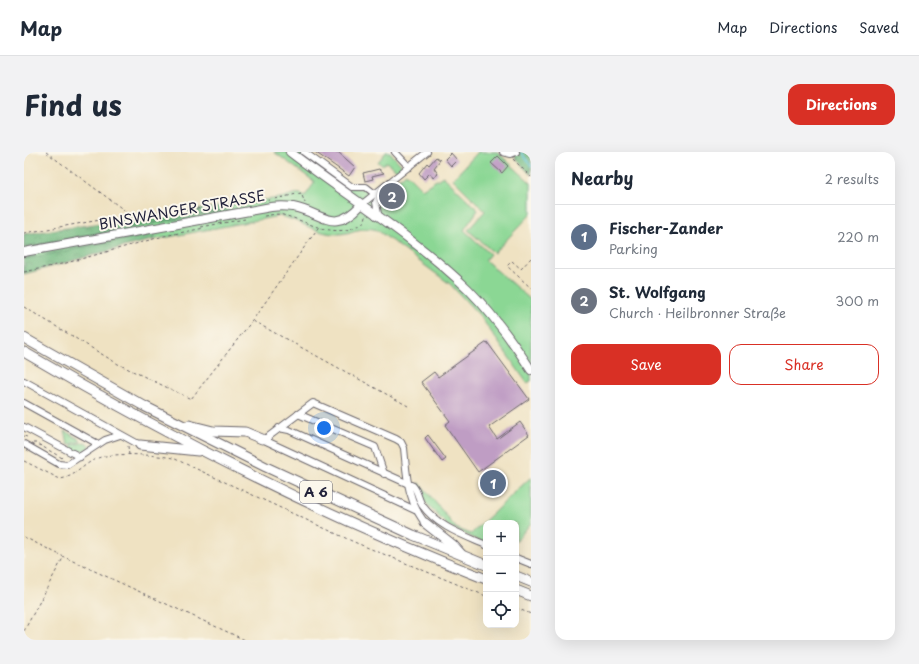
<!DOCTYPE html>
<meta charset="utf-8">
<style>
:root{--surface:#fff;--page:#f2f2f3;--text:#1f2937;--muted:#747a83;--line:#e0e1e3;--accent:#d93025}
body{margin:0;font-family:"Playpen Sans",sans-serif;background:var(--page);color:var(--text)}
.controls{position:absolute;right:12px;bottom:12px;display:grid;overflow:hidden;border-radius:8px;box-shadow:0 4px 16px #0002}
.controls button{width:36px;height:36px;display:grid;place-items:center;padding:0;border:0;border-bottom:1px solid var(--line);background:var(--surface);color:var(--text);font:20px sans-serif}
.you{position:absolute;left:300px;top:276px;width:14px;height:14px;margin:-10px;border:3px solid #fff;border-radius:50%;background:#1a73e8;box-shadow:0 0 0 6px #1a73e833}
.badge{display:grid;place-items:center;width:26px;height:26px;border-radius:50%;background:var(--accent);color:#fff;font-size:13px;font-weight:700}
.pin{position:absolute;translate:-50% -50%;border:2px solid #fff;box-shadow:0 1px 4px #0006}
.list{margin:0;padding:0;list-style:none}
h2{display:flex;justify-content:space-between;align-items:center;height:52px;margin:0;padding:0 16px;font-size:17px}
h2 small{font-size:13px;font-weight:400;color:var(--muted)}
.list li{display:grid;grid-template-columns:26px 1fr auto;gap:12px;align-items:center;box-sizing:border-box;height:64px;padding:0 16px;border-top:1px solid var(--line)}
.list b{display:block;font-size:15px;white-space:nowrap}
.list p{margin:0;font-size:13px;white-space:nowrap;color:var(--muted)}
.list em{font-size:13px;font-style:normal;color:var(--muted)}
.actions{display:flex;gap:8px;padding:12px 16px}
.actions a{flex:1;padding:9px 0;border:1px solid var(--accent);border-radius:12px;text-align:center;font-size:14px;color:var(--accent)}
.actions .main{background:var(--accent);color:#fff}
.icon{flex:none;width:22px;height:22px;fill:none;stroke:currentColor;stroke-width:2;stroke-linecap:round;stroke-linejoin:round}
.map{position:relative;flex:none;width:507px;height:488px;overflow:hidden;border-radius:12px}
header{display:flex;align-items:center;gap:24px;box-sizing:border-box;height:56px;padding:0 20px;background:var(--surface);border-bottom:1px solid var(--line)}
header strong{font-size:19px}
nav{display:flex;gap:22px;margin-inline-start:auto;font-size:14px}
.intro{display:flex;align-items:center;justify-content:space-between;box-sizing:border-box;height:96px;padding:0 24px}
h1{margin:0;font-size:28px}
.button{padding:10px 18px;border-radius:12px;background:var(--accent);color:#fff;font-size:14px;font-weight:700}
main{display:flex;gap:24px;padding:0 24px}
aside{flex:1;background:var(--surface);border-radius:12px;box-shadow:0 4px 16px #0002}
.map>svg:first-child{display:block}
.green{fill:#8bd794;stroke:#567c68}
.forest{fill:url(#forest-crowns);stroke:#496d5c}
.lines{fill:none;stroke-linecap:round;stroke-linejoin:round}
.stream{stroke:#5ac3d6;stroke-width:1.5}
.building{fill:#bf9dc4}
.minor-casing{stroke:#6a656a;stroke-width:8}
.major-casing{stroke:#6a656a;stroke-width:10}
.highway-casing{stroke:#6a656a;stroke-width:11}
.path{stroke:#6a656a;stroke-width:1;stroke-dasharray:3 3;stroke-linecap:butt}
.minor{stroke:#fff;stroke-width:6}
.major{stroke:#fff;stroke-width:8}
.highway{stroke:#fff;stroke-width:9}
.labels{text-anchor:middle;stroke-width:4;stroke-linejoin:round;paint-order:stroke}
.shield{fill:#fbf7ec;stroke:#636270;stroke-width:1}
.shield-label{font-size:13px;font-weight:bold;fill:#22223b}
.street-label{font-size:14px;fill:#22223b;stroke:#fbf7ec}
</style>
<header>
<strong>Map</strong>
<nav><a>Map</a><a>Directions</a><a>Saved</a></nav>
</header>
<div class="intro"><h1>Find us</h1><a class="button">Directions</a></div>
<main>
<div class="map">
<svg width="507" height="488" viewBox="0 0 507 488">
<defs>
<pattern id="forest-crowns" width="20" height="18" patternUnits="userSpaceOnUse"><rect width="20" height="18" fill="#70b87e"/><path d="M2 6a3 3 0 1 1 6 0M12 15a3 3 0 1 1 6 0" fill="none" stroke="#5c9568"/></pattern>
</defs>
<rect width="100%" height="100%" fill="#fbf7ec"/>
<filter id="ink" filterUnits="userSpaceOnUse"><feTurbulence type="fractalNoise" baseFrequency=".025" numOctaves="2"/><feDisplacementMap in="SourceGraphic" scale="8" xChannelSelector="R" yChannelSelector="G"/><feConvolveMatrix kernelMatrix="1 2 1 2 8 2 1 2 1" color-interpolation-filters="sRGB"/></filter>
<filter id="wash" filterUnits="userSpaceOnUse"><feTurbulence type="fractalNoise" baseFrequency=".012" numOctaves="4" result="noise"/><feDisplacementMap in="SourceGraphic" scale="16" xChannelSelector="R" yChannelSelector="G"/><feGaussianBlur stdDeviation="0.9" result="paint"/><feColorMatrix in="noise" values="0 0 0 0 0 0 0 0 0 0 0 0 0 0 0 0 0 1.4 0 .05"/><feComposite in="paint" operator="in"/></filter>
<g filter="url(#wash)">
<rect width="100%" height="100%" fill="#efe2c2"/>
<g class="green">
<path d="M 250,0 L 277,0 L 325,35 L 340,37 L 354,48 L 365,35 L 382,21 L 398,37 L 419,24 L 454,58 L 440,78 L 466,102 L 461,108 L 507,148 L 507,229 L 503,231 L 456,164 L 426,132 L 353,78 C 338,73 328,82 314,82 C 292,83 275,67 255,64 L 129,88 L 130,82 L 0,107 L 0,95 L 207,57 L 206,50 C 224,48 243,49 260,45 C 267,43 275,39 281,44 L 291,30 Z"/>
<polygon points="362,0 366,0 379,15 374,19 362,10 358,13 354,10"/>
<polygon points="454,0 473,0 507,31 507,62 470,101 444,78 461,59 429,27"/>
<polygon points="41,279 57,288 57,289 44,293"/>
<polygon points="61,290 67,294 60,299 48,298 48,293"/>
<polygon points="507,325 507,371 492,389 492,371 462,371 462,392 424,374 401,350 395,330 432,376 447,382"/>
</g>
<g class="forest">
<polygon points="489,0 505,0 507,4 507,23 493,8"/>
<polygon points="207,53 207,57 0,95 0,82"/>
<path d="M 130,81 L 129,88 C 86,97 43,111 0,122 L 0,107 Z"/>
</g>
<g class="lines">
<polyline class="stream" points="497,0 507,14"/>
</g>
<g id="blocks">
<g class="building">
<polygon points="291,0 314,0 331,15 325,24"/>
<polygon points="427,1 433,8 427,14 421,7"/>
<polygon points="474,4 484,14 478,21 467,11"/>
<polygon points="412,5 416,8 410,16 414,22 409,26 406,21 400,27 395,21 403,11 405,13"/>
<polygon points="355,17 360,21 348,24 349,27 341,29 339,21"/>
<polygon points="365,38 374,43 374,49 369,49 361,43"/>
<polygon points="463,190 505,247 465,275 473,287 496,270 505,283 454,320 421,273 426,269 397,230 410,220 414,225"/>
<polygon points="404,283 422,307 418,310 401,286"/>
</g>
</g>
</g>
<g filter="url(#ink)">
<use href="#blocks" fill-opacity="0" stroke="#6a656a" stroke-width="1"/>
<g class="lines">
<defs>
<g id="minor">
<polyline points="280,0 328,35 342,35 351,42"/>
<polyline points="371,0 385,15"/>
<polyline points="479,0 487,2 492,0"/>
<polyline points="337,53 403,0"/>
<polyline points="352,64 354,62 352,50 358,38"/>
<polyline points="0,229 116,293"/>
<polyline points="0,251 74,292"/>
<polyline points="274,262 351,295 360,322"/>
<polyline points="0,275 56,305"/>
<path d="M 255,276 L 265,278 L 389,334 C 394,339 394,347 398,353 C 414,375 439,383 462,393"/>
<path d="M 238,287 L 244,285 L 289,251 L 372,287 L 377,290 L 380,296 C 383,325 383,348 401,371"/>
<polyline points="238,287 391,358"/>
<polyline points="0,292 35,312 43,313 81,288 96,283"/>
<polyline points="492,406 507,412"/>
</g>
<g id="major">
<path d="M 266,0 C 325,45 390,85 444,137 C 468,161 489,190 507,218"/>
<path d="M 0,100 L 247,55 C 254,54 262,54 269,55 C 300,61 309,83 337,53"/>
</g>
<g id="highway">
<polyline points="0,186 120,254 242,315 389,383 462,413"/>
<path d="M 0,200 C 148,287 302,365 462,427"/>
<polyline points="165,273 189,279 221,280 238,287"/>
<polyline points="116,293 174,299"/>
<polyline points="401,371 429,393 437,402"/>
<polyline points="492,424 507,430"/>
<polyline points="492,438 507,444"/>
</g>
</defs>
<use href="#minor" class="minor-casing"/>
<use href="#major" class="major-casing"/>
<use href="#highway" class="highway-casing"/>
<g class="path">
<polyline points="22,0 108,64"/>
<polyline points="489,7 507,25"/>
<polyline points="251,47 277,41 281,51"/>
<path d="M 240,64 C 247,63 253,61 259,63 C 284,69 305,86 332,75 C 337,73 341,70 342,64"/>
<polyline points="177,75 221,67"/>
<polyline points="0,81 88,66 115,64 246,48"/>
<polyline points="507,106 497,117 488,109 483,114 507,136"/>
<polyline points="0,120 42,111 140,84 180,76"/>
<polyline points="0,155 94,212 167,247 228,169 294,76"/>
<polyline points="229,169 384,254"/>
<polyline points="0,284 3,285 3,287"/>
<polyline points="9,291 12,291 40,307"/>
<polyline points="104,294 105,303"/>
<path d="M 0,309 L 36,327 C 52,325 60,311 74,306 C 88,300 134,303 149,306 L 330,390 L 462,444"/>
<polyline points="0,385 40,405 221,488"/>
<polyline points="492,456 507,462"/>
<polyline points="0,479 39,406"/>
</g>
<use href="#minor" class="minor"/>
<use href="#major" class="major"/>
<use href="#highway" class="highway"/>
</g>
</g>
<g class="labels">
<rect class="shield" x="276" y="329" width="32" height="22" rx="3"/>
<g class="shield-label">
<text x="292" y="345">A 6</text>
</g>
<g class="street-label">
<text transform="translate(158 58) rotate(-10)" y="5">BINSWANGER STRASSE</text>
</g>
</g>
</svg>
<div class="controls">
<button>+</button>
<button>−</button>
<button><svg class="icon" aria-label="locate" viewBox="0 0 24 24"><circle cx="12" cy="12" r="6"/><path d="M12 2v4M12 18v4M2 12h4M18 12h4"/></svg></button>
</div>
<div class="you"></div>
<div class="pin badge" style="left:469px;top:331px;background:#5c6f8a">1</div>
<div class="pin badge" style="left:368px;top:44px;background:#6b7280">2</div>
</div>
<aside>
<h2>Nearby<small>2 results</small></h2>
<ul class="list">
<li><span class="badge" style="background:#5c6f8a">1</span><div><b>Fischer-Zander</b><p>Parking</p></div><em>220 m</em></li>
<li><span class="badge" style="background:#6b7280">2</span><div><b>St. Wolfgang</b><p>Church · Heilbronner Straße</p></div><em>300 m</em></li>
</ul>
<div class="actions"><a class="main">Save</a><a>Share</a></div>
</aside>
</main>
